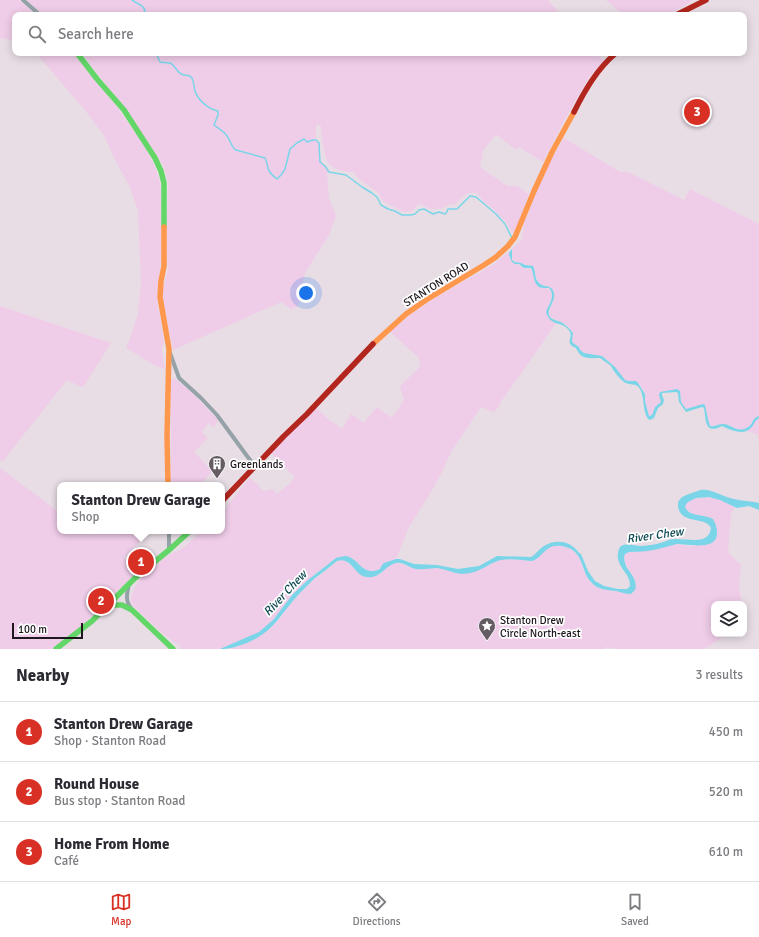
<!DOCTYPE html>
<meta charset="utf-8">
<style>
:root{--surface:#fff;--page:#f2f2f3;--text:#2b2b33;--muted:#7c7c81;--line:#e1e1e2;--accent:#d93025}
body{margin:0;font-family:Signika,sans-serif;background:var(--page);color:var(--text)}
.controls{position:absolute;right:12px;bottom:12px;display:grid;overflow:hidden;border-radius:8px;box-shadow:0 2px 10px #0003}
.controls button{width:36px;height:36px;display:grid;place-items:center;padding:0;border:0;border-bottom:1px solid var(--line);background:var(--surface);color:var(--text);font:20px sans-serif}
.scale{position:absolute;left:12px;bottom:10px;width:71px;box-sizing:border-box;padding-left:4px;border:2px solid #1e171d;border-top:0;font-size:11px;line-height:14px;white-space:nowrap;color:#1e171d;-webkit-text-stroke:3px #fff;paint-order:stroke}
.you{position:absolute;left:306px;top:293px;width:14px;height:14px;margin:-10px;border:3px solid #fff;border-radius:50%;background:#1a73e8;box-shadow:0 0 0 6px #1a73e833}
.badge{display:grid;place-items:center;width:26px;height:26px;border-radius:50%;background:var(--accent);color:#fff;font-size:13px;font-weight:700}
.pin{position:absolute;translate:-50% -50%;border:2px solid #fff;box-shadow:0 1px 4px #0006}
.popup{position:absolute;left:57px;top:482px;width:168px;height:52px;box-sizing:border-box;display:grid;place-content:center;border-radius:8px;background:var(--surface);filter:drop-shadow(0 1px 3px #0005);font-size:13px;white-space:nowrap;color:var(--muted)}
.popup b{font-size:15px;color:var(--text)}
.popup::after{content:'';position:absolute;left:50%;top:100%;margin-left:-8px;border:8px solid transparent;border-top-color:var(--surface)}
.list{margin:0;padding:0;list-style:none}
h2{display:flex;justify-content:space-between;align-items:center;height:52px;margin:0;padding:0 16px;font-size:17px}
h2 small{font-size:13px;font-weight:400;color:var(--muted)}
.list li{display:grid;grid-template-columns:26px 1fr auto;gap:12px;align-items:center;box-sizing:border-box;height:60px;padding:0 16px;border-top:1px solid var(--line)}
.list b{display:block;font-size:15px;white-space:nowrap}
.list p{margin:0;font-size:13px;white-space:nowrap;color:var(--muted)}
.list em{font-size:13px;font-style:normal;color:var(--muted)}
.icon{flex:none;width:22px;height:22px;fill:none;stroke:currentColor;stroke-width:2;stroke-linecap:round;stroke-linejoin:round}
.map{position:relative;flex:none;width:759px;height:649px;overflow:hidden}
.search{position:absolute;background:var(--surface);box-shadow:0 2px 10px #0003;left:12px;right:12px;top:12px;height:44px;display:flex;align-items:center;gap:10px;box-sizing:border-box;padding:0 14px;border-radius:8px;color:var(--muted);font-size:15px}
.sheet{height:232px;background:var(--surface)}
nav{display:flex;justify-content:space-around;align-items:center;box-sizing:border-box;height:56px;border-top:1px solid var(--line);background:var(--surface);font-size:11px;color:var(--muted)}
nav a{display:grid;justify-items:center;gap:2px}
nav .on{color:var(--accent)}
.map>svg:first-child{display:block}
.green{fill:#efcce8}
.water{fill:#7ad5e8}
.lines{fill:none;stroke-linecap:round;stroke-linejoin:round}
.stream{stroke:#7ad5e8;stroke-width:1.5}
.street{stroke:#95a2a8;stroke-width:4}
.fast{stroke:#63d668;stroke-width:5.5}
.slow{stroke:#ff974d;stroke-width:5.5}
.jam{stroke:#b3261e;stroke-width:5.5}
.labels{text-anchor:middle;stroke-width:3.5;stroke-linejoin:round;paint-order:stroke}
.street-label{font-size:11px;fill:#1e171d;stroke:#fff}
.poi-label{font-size:11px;fill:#1e171d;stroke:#fff;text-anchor:start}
.water-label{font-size:12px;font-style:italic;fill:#0f4b54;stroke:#fff}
</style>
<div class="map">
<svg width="759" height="649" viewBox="0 0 759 649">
<rect width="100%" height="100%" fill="#e8dde5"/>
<g class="green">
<polygon points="0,0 19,0 37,15 15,15 15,43 9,39 0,38"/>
<polygon points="26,0 548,0 561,15 44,15"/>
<polygon points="606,0 691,0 691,2 667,15 623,15"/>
<path d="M 36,53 L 74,53 L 83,66 L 118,108 C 123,117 129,123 134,131 C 146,148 159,169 161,190 L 161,258 L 157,301 L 162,328 L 164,342 L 162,350 L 165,369 L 154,365 L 126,348 L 132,333 L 138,313 L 141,283 L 138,211 L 130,187 L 114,158 L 110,148 L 103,134 L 84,109 Z"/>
<path d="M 83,53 L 596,53 L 604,61 L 589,77 L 563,123 L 543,162 L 519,147 L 516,150 L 496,134 L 483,151 L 480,167 L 507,186 L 517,186 L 529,194 L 518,224 L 513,234 L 506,222 L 489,205 L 484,202 L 477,193 C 463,191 464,198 454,205 L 449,204 L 443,208 L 433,209 L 430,209 L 422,205 L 419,204 L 412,211 L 404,212 L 384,202 L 378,193 L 359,179 L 353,172 C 346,172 334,170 329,164 C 323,155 322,136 321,126 L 316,124 L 316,140 L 319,143 L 320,162 L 325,166 L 329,172 L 327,173 L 329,198 L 336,216 L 329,235 L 305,273 L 298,306 L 291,309 L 281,302 L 173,350 L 163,301 L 163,289 L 168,268 L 166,253 L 168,184 L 167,176 L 163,165 L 123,105 L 90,65 Z"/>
<path d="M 564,138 L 620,172 L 628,172 L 684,200 L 690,189 L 759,224 L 759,416 C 751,418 754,423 748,427 C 738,434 732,424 723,424 C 718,424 715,427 710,426 L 708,419 L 705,405 L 685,409 C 679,401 682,397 679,390 L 660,393 L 661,402 C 656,406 655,410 652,415 L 649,416 L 645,401 L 645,394 L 643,389 L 640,385 L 634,381 L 629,381 L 625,380 L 611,363 L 602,356 L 584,353 L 580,350 L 579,347 L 573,343 C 572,340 573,337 573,334 C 570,322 554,323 549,314 L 554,293 L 547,286 L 542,285 L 538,283 L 536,277 L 534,268 C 527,264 518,264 512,259 L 512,249 L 522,240 L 524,222 L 528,215 L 539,183 L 549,163 Z"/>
<path d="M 508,252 L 509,253 L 509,255 L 515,264 C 519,264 520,266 524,268 C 527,269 529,268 532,269 L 534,279 L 540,287 C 557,288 553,299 547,310 L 552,321 L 556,323 C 539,348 522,373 504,397 C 500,403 499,408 494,412 L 481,407 L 451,452 L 443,470 L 431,492 L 409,527 L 396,559 C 389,561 383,563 380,569 L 372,572 L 367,571 L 347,557 L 336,558 L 308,580 L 293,594 L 273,620 L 259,633 L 220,649 L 181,649 L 180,646 L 162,633 L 135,608 L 131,601 L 132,594 L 136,585 L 143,576 L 160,560 L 183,548 L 202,531 L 222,531 L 222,512 L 248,480 L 251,478 L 263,491 L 273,489 L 277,494 L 289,484 L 295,477 L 271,453 L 316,408 L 327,418 L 342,429 L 351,414 L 364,423 L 377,407 L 392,418 L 404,400 L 400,386 L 420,367 L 419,358 L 389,331 L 400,324 L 411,314 L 430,301 L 494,264 Z"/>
<polygon points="0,306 111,343 84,386 82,387 67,380 3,461 0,460"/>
<polygon points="171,379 175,379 191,392 218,420 214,427 208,423 202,432 208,438 194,452 212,471 203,482 206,485 171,485"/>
<path d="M 757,418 L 759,418 L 759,442 L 758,435 L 747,431 C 753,428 753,423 757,418 Z"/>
<polygon points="0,468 60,513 60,531 82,531 88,536 93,531 140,531 147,535 124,557 135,574 97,612 76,632 51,649 0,649"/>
<path d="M 709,497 L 720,500 L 735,507 L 731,514 L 728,552 L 739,563 L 740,562 L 741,566 L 739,586 L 742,604 L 714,604 L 714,634 L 728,634 L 704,649 L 617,649 L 606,647 L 604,649 L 230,649 L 252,641 L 270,629 L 281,617 L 289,605 L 315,579 L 338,561 L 343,560 C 351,564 356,572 364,576 C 368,578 378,576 382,573 C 383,572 383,571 384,570 C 387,567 394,563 399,563 L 415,569 L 439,568 L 461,574 L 472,572 L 480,570 L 497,561 L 501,560 L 511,559 L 531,561 C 538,557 544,549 551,547 C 556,545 562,546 566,547 C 585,554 580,573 592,584 C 600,590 607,590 615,591 C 621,592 625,594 631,594 L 636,585 L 634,577 L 625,564 L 624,557 L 625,554 L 629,552 L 653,550 L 677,544 L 689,546 L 707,544 L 717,534 L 704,516 C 696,514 684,516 685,504 C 692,498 700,498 709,497 Z"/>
</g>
<g class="water">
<path d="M 512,249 L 512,260 L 515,262 L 521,263 L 525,265 L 533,266 C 536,271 534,279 539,283 C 544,288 552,284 554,293 C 556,302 545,310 550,317 C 553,320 558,321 561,322 C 566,325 570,329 573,333 L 572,341 L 573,343 L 579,347 L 580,350 L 584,353 L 602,356 L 615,367 L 625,380 L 629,381 L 636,381 L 638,383 L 645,394 L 645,401 L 649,416 L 652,415 L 655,407 L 661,402 L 659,395 L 660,392 L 677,389 L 680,391 L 681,402 L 686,409 L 703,404 L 705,405 L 708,419 L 710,426 C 716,427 718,424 723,424 C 731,424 738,434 748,427 C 754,424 751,418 759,416 L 759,418 C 754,421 755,424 751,428 C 744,436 730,430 722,426 C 705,435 706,421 704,408 L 702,407 L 686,412 L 679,402 L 678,394 L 677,392 L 662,393 L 662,395 L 664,400 L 663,404 L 658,408 L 654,418 L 650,420 L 648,419 C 642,410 645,398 640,389 C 636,382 630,386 624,382 C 621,380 616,374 614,371 C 612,369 612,367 610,365 C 607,363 604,361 600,358 C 589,358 581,360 576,348 C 564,343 573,339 570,332 C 563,320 551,328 546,312 C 549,304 556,296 549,288 C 546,288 541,288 539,287 C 533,283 534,273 531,268 L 524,268 L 519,264 L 515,264 L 512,262 L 509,255 L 509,253 Z"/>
<path d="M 700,490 C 712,488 722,497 734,499 C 742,501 751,501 759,503 L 759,510 L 749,506 L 737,508 L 720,500 L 709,497 L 696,498 L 688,502 L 685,506 C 687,517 704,514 713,519 C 716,524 717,528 717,534 C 716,551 688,544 677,544 C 672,545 667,547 662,548 C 651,551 640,552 629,552 L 625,554 L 624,557 C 624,560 625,563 626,566 C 631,574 638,581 635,590 L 631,594 C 625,594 621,592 616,591 C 607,590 598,590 591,582 C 580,571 585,550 562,546 C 544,543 543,559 531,561 C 528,561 524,560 522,560 C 515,559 507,559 501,560 C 496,561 491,564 487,566 C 479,571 470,574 461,574 C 453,573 445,569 437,568 C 430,568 423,570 416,569 C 410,568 402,561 396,563 C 386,565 380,579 367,577 C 354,576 352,556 337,561 C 330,567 323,572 315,578 C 310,583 305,588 300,593 C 280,614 274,633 244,644 C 235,647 230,649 220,649 L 259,632 L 273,620 L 293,594 L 308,580 L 336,558 C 339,557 343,556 346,556 C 360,559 362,577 380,569 L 382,565 L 384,563 L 396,559 L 400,559 L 414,564 L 437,565 L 458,569 L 479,566 L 497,556 L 531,557 C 536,554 539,549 544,546 C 552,541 564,540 572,546 C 576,548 577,552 581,554 L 588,571 L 595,581 L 604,586 L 618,589 L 627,589 L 630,586 C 631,572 613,566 619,549 C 622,541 634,546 641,546 C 648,545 654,545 660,543 C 665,542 669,539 674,539 C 687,538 709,546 711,528 C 706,516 680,525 678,506 C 677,495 692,494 700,490 Z"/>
</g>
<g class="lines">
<g class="stream">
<polyline points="132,0 142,6 145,10 143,15"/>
<path d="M 156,53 L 160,62 C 164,63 166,62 170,63 C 174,64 176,71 181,74 C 185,76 189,74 192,78 C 194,82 194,87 195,91 C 198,100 208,109 218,111 L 218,115 L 214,125 C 218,128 224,131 227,136 C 231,141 231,147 236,150 L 265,158 C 267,162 267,164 268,168 C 269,173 273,176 277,179 L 281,175 L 285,169 L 290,149 L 297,143 L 304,139 L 307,142 L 313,140 L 316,140 L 319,143 L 320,162 L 325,166 L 329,172 L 346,175 L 362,187 L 372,193 L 377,197 L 381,205 L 388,209 L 395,211 L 402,215 L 411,215 L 415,214 L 419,210 L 424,209 L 433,214 L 439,212 L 445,214 L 447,212 L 448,209 L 457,209 L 470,196 L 476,197 L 496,214 L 505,224 L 512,238"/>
</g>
<g class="street">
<polyline points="23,0 40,15"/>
<polyline points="170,353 179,378 201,398 217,415 247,456 255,466"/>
<polyline points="169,531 169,550"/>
<path d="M 129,584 C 127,593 125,601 131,608"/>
</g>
<g class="fast">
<polyline points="77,53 97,79 124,110 155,158 161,171 164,183 164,227"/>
<polyline points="108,605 122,605 132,610 173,649"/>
<polyline points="56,649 92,621 136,577 169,550 190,531"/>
</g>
<g class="slow">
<polyline points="164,227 164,266 161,281 160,297 169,349 167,436 168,485"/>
<polyline points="373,344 406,314 426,300 484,265 496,257 508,246 515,237 534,191 552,152 574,112"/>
</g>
<g class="jam">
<polyline points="676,15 706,0"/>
<path d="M 574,112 C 585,90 597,69 616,53"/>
<polyline points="222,501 284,436 307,414 373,344"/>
</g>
</g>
<defs>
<symbol id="building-pin" viewBox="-11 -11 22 30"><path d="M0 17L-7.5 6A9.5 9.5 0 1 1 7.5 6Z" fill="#655c63" stroke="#fff"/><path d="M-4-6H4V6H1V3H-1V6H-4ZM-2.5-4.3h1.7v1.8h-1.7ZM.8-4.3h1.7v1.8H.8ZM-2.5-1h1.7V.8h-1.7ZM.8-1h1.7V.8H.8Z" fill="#fff"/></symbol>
<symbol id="sight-pin" viewBox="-11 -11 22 30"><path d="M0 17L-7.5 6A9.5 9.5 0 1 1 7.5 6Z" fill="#655c63" stroke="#fff"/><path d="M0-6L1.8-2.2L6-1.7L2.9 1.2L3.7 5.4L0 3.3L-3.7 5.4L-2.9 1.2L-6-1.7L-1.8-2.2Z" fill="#fff"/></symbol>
</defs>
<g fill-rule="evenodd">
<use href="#building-pin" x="207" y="454" width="20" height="27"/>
<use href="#sight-pin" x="477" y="616" width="20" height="27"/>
</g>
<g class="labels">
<g class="street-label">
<text transform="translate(436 284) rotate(-32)" y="4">STANTON ROAD</text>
</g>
<g class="poi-label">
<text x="230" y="468">Greenlands</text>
<text x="500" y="624">Stanton Drew<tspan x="500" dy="13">Circle North-east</tspan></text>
</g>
<g class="water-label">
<text transform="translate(655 535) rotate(-8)" y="4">River Chew</text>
<text transform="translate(285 593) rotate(-47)" y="4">River Chew</text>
</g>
</g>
</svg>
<div class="controls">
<button><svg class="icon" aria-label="layers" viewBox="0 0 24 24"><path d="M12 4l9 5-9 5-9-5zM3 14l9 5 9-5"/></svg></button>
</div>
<div class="scale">100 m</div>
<div class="you"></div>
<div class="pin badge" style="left:141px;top:562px">1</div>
<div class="popup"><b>Stanton Drew Garage</b>Shop</div>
<div class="pin badge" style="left:101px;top:601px">2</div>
<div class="pin badge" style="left:697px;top:112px">3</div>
<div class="search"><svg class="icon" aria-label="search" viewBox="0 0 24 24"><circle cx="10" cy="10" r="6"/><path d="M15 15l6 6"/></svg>Search here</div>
</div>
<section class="sheet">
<h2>Nearby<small>3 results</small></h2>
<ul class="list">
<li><span class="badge">1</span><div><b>Stanton Drew Garage</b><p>Shop · Stanton Road</p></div><em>450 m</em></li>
<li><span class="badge">2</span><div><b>Round House</b><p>Bus stop · Stanton Road</p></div><em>520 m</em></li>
<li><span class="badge">3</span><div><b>Home From Home</b><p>Café</p></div><em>610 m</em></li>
</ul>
</section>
<nav>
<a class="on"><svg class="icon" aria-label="map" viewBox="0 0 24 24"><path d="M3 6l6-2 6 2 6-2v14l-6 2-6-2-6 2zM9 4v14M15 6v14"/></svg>Map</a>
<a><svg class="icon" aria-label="directions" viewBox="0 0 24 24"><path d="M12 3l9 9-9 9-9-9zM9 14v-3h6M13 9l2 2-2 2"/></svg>Directions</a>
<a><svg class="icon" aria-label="saved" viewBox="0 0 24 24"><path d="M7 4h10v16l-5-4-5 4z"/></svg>Saved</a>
</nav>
